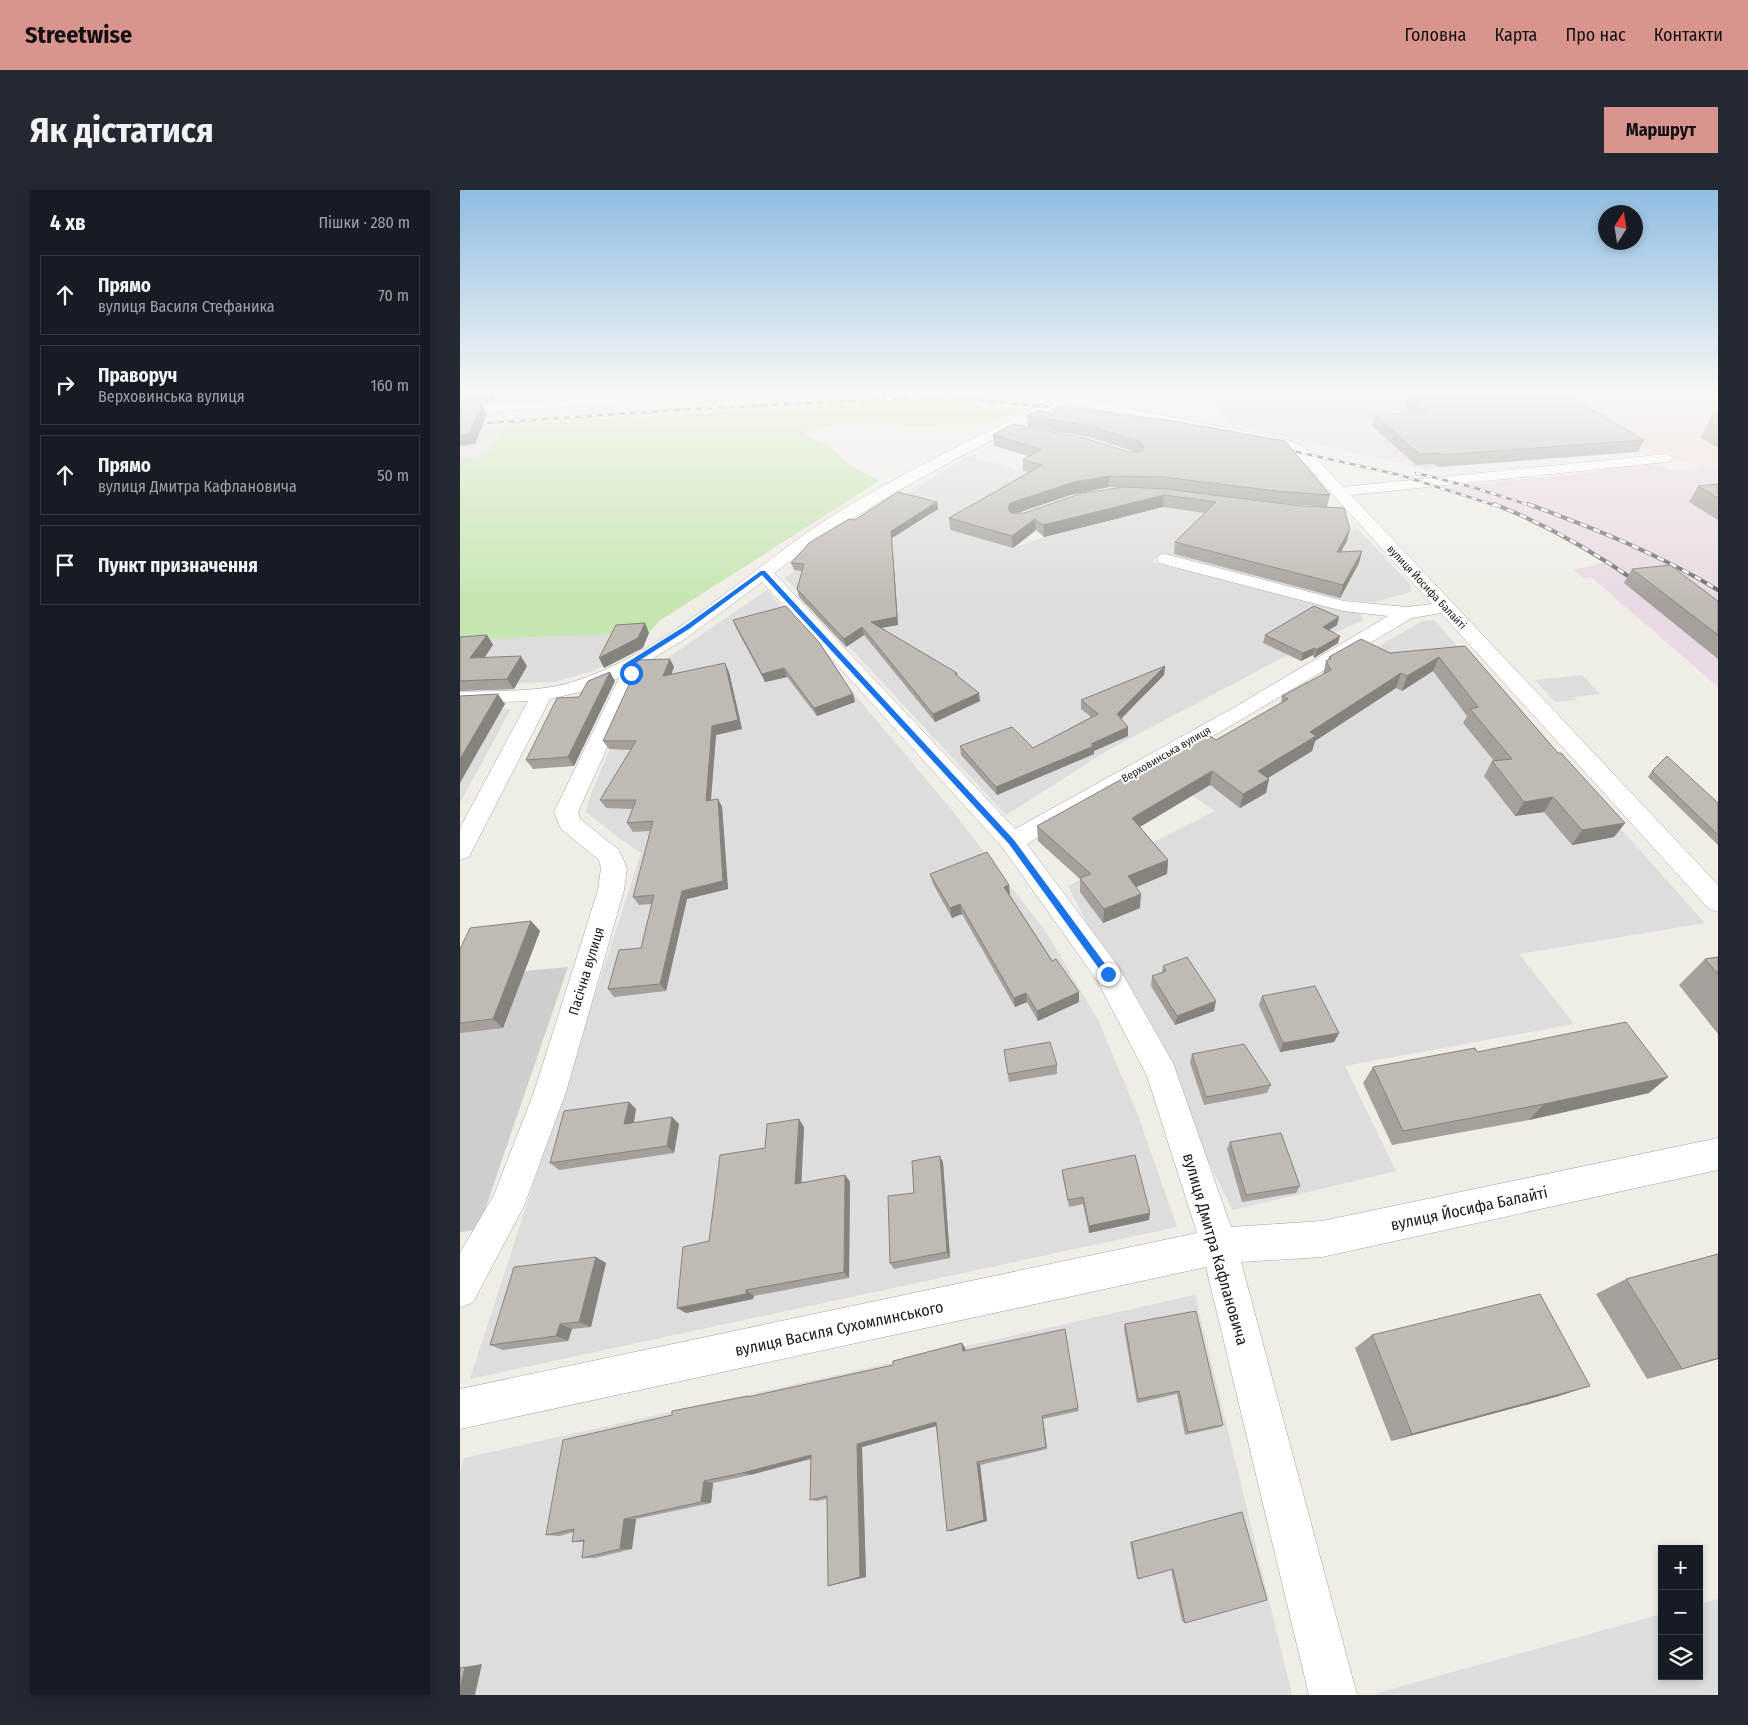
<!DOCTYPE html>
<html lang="uk">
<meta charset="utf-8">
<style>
:root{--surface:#171b24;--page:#242831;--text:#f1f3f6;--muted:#9ea1a6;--line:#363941;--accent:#da948e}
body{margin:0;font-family:"Fira Sans Condensed",sans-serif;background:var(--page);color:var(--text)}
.controls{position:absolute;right:15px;bottom:15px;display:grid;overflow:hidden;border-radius:0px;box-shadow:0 2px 8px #0003}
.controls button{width:45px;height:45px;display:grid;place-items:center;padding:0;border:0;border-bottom:1px solid var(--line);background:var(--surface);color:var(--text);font:25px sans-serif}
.compass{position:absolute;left:1138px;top:15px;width:45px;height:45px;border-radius:50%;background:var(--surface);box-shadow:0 2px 8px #0003;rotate:12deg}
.stop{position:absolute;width:15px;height:15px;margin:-11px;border:4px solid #1a73e8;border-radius:50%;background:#fff}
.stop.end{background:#1a73e8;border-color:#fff;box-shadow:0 1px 5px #0008}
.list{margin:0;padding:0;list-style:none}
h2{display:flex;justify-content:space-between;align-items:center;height:65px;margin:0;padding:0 20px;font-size:21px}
h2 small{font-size:16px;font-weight:400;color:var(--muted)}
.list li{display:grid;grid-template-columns:32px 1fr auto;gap:15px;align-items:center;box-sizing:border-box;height:80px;margin:0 10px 10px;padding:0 10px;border:1px solid var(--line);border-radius:0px}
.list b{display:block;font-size:19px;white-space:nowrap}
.list p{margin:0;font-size:16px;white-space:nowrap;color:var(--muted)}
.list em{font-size:16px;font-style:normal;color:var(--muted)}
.icon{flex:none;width:28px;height:28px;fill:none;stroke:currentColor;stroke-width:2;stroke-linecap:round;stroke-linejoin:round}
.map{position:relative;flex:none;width:1258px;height:1505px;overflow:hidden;border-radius:0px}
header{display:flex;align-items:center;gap:30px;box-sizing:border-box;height:70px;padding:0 25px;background:var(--accent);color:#111}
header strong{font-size:24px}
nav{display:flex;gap:28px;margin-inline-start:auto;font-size:18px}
.intro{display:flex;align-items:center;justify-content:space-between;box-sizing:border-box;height:120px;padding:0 30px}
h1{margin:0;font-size:35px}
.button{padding:12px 22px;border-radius:0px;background:var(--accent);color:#111;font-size:18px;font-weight:700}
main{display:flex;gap:30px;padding:0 30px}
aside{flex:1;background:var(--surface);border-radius:0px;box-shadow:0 2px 8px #0003}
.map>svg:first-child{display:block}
.residential{fill:#dedddd}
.commercial{fill:#efdbd8}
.industrial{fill:#e8d9e4}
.religious{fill:#cecece}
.grass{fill:#c6e5b1}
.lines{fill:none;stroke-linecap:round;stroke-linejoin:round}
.minor-casing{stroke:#a4a4a4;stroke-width:1}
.minor{fill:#fff;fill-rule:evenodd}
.rail-far1-casing{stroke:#6e6e6e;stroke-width:2.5}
.rail-casing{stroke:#6e6e6e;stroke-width:4}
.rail-far1{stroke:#fff;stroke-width:2;stroke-dasharray:5.5;stroke-linecap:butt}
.rail{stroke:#fff;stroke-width:2.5;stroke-dasharray:7;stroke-linecap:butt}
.wall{fill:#a5a09b;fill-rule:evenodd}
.shaded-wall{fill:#86827e}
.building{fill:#c0bab4;stroke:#86827e}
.route{fill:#1a73e8}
.labels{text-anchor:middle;stroke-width:4;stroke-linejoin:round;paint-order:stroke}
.far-street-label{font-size:11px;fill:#202020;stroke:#fff}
.street-label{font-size:14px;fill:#202020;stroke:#fff}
.near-street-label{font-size:16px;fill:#202020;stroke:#fff}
</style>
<header>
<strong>Streetwise</strong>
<nav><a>Головна</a><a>Карта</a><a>Про нас</a><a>Контакти</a></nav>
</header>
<div class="intro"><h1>Як дістатися</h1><a class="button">Маршрут</a></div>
<main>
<aside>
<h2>4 хв<small>Пішки · 280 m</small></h2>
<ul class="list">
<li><svg class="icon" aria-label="ahead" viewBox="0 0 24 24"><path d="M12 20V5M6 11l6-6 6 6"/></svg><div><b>Прямо</b><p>вулиця Василя Стефаника</p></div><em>70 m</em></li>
<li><svg class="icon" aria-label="right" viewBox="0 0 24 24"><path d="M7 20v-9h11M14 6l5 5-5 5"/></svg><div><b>Праворуч</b><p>Верховинська вулиця</p></div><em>160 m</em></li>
<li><svg class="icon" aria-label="ahead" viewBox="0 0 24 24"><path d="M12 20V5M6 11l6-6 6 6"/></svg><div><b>Прямо</b><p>вулиця Дмитра Кафлановича</p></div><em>50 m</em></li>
<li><svg class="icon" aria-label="arrive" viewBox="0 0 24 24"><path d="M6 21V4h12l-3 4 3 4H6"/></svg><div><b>Пункт призначення</b></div></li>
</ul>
</aside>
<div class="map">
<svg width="1258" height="1505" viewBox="0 0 1258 1505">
<rect width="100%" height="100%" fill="#f0ede7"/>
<g class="residential">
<polygon points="508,266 582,286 486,339 553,358 584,347 705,317 884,342 898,339 951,395 951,402 915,412 886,410 848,403 701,363 692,372 900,423 903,430 820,469 650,559 546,625 325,388 410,326"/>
<polygon points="307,400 490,618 586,742 638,830 678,925 717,1037 10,1189 181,663 159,648 126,622 131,604 181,486"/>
<polygon points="974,430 1245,733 1059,764 1114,834 885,876 936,981 773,1020 608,696 755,621 699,583 962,431"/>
<polygon points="189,443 173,461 133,481 94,492 0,496 0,450"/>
<polygon points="1122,485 1140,504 1114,507 1117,510 1095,512 1075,490"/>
<polygon points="51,519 0,613 0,521"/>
<polygon points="735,1105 832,1505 0,1505 0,1282 4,1268"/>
<polygon points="1258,1409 1258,1505 917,1505 917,1503 1202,1424 1202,1486 1239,1486 1239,1414"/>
</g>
<polygon class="commercial" points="1092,202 1258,202 1258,277 1245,278 1180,257"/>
<g class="industrial">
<polygon points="896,202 1092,202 1180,257 1181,260 964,279 769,234 754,210"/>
<polygon points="45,235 27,263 20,267 0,269 0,238"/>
<polygon points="1190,276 1203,276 1208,280 1258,277 1258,497 1131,387 1124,388 1113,380 1149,372 1129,360 1059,325 981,298"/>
</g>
<polygon class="religious" points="108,777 18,1040 0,1042 0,787"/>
<path class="grass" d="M 441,212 L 564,222 L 523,234 L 453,236 L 416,231 L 375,234 L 347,241 L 345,246 L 370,257 L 391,276 L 419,291 L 199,431 L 189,443 L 0,450 L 0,269 C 33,265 28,262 45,235 Z"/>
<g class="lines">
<defs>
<g id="minor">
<polygon points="220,202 276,202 270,206 0,224 0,216"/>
<path d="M 609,202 L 624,202 L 616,208 L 833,251 L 849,261 L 883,297 L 1207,264 L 1214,268 L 1207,272 L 891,305 L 1258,695 L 1258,722 L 1249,719 L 981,423 L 952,428 L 789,525 L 567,654 L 658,776 L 713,873 L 771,1037 L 862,1031 L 1258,948 L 1258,980 L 862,1067 L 781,1072 L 897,1505 L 849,1505 L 746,1077 L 0,1239 L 0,1199 L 737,1043 L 687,886 L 638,792 L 543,658 L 302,392 L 225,449 L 177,478 L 181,483 L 118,622 L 120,629 L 159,660 L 167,678 L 164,700 L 106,902 L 64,1016 L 13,1112 L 0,1118 L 0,1063 L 34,1005 L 74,902 L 138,700 L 141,678 L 139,670 L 101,639 L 94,622 L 159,488 L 124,501 L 90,509 L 12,661 L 9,667 L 0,670 L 0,638 L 68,511 L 0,514 L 0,502 C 36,500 74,503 109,493 C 205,465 288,379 372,326 C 448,279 529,241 609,202 ZM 606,213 L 823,257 L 839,267 L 972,414 L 947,417 L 884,411 L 705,364 L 699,365 L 697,369 L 699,373 L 883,421 L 928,426 L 775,517 L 555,639 L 314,383 C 404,314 504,264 606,213 Z"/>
<polygon points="710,202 735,202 736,204 730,208 656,213 650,209 656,205"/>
</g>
</defs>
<use href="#minor" class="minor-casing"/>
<use href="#minor" class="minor"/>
<defs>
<g id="rail-far1">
<polyline points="552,204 604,202"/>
<polyline points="348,205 403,202"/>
<polyline points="519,205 559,202"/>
<polyline points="425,209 516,210 613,219"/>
<polyline points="0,235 215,220 432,209"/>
<polyline points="820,258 940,285 1037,316"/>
<polyline points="956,283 1012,297 1072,316"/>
</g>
<g id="rail">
<path d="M 1034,314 C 1085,334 1131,360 1177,392"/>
<path d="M 1068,314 C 1133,338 1199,364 1258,400"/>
</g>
</defs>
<use href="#rail-far1" class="rail-far1-casing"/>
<use href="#rail" class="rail-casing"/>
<use href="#rail-far1" class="rail-far1"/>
<use href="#rail" class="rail"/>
</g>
<g class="wall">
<polygon points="0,202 148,202 34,207 32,212 0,214"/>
<polygon points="947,206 1113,209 1184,250 1178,262 978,277 974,274 956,275 912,236 915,225 951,223 944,217"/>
<path d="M 578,220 L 870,305 L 867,317 L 819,313 L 887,351 L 881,362 L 902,361 L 899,373 L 880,408 L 714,364 L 715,352 L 745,323 L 703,317 L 584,347 L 576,340 L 553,358 L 490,340 L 489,328 L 569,282 L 563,281 L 563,270 L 568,266 L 534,256 L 533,245 L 675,262 L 629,247 L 568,237 L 567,226 ZM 649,297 L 662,298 L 564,323 L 558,323 L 614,304 ZM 681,298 L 703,299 L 775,308 Z"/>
<polygon points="1254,222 1258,224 1258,258 1241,248 1246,237"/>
<polygon points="1258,294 1258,330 1229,312 1238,296"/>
<polygon points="477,312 478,319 432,348 438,435 421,438 497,483 498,487 520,511 475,532 404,445 386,457 339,407 337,399 342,381 334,380 331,373 395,330"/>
<polygon points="1172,379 1258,411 1258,469 1164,393"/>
<polygon points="273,430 393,504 395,512 357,526 327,487 305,492 276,438"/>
<polygon points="877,435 869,440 878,453 854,468 853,465 841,471 803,453 805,445"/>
<polygon points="27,445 33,455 24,468 67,476 54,499 0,501 0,447"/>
<polygon points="1005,456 1098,563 1165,633 1154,647 1112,655 1084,622 1055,626 1024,586 1032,571 1034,571 1003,533 1007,526 973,481 942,501 936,498 855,551 852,561 808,588 809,589 806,603 780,618 750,595 680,637 708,670 707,684 676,697 680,718 643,733 620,702 620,689 578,651 577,636 691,575 756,550 821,514 822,506 863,485 866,471 868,470 869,467 930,463"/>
<polygon points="705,476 704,485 661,528 668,537 668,546 634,561 634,564 537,605 501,565 500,556 573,558 631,527 621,519 621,510"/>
<polygon points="214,477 211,485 269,482 282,539 256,545 251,610 258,609 262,617 268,699 227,709 206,801 154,807 148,799 181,758 192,714 179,715 173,707 190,641 173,642 167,633 173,619 146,618 140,610 171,560 149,559 143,551"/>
<polygon points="155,491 114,576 73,579 66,570 119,507"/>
<polygon points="1192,581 1258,613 1258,655 1188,587"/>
<polygon points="470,684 550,705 619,812 578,831 567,812 555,817 502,724 492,728 473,694"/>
<polygon points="71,731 80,741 43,838 0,843 0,759"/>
<polygon points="1258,767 1258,844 1219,795 1245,769"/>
<polygon points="703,776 754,821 715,835 691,796 692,786 702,783"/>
<polygon points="802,806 879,843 874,852 820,862 799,815"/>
<polygon points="544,860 597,875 597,884 549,892"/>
<polygon points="1017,862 1189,903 1069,930 932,955 903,893 913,877"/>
<polygon points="732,864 811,895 807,903 744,915 730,873"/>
<polygon points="169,912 176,919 174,933 219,934 214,963 99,980 90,973"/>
<polygon points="344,937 341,993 385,985 390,992 389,1088 294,1106 293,1109 226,1123 249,1051 305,958"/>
<polygon points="770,952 840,996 836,1003 782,1012 767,959"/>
<polygon points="480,966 483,973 490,1068 434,1079 430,1073 454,1003"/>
<polygon points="602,980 689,1030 629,1043 623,1014 609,1017 603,987"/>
<polygon points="1258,1064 1258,1169 1187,1189 1136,1104 1166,1089"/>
<polygon points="136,1067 146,1073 131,1137 112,1139 108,1151 43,1160 30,1155"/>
<polygon points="665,1134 763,1235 760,1237 725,1245 717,1204 677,1213 664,1139"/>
<polygon points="912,1145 1099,1206 931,1251 895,1158"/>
<polygon points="502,1153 505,1158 505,1160 618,1218 619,1221 583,1229 587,1259 520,1275 527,1331 491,1341 487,1341 477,1236 402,1257 406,1387 368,1396 367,1309 357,1311 350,1310 351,1269 290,1285 253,1293 251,1313 176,1329 172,1359 135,1368 122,1368 124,1352 112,1352 114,1342 99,1346 86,1345 212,1225 288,1206 290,1207 433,1175"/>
<polygon points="782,1322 725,1433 722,1431 711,1380 678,1389 677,1388 670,1352"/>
</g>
<g class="shaded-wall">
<polygon points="27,202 31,202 34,207 32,212"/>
<polygon points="22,214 27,224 15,254 0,256 0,245"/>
<polygon points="649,286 649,297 614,304 551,325 548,319 550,313 614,292"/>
<polygon points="704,305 703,317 584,347 583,335"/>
<polygon points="477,312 478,319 432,348 438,435 413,439 411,432 431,341"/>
<polygon points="575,329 576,340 553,358 552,346"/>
<polygon points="890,339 887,351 874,374 877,362"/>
<polygon points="902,361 899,373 880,408 883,395"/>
<polygon points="879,427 877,435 861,445 863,437"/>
<polygon points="185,433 189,443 183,458 144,478 139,468"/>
<polygon points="402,437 404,445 386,457 384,449"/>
<polygon points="27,445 33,455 17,478 10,468"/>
<polygon points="880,446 878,453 854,468 856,460"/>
<polygon points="855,458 853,465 841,471 843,463"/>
<polygon points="61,466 67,476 54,499 47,489"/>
<polygon points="979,467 973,481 942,501 947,486"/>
<polygon points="210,469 214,477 207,495 203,486"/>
<polygon points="265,473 269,482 282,539 256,545 250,620 246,611 252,536"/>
<polygon points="705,476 704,485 657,533 657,524"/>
<polygon points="324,478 327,487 305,492 302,484"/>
<polygon points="150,482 155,491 114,576 108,567"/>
<polygon points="941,483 936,498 855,551 852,561 795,596 798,581 850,542"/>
<polygon points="519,503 520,511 475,532 473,524"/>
<polygon points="38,504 45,514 0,593 0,569"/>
<polygon points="393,504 395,512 357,526 354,518"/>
<polygon points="668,537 668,546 634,561 634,564 537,605 536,597"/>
<polygon points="752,581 750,595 671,642 672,628"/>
<polygon points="809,589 806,603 780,618 783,604"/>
<polygon points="1093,607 1084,622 1055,626 1064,612"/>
<polygon points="258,609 262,617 268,699 227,709 206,801 200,794 222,701"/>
<polygon points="1165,633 1154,647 1112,655 1122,640"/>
<polygon points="708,670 707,684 667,701 668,686"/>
<polygon points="549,695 550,705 546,707 544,697"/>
<polygon points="681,704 680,718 643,733 644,719"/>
<polygon points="500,714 502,724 492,728 490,718"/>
<polygon points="71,731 80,741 43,838 33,829"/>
<polygon points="619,802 619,812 578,831 577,821"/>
<polygon points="566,803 567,812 555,817 554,808"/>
<polygon points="756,811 754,821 715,835 717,826"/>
<polygon points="879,843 874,852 820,862 823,853"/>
<polygon points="1208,887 1189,903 1069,930 1084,914"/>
<polygon points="169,912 176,919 172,941 164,934"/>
<polygon points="212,927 219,934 214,963 207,956"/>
<polygon points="339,929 344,937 341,1001 335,994"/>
<polygon points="480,966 483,973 490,1068 487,1062"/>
<polygon points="385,985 390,992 389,1088 384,1082"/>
<polygon points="690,1023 689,1030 629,1043 629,1036"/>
<polygon points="136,1067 146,1073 131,1137 119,1132"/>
<polygon points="286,1100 294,1106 293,1109 226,1123 217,1118"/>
<polygon points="100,1134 112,1139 108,1151 96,1146"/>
<polygon points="502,1153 505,1158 506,1165 503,1161"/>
<polygon points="1258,1168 1258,1169 1187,1189"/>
<polygon points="1130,1196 1099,1206 931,1251 952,1244"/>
<polygon points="582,1226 583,1229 587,1259 586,1257"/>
<polygon points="476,1232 480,1235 402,1257 406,1387 368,1396 397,1254"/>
<polygon points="351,1265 357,1267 290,1285 282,1283"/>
<polygon points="517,1272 520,1275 527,1331 491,1341 487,1341"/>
<polygon points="244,1291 253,1293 251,1313 241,1312"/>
<polygon points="164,1329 176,1329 172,1359 160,1359"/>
<polygon points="22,1474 15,1505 0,1505 0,1499 5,1477"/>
</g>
<g class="building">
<polygon points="0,202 27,202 0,204"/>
<polygon points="1022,202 1115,202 1112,208 1184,250 981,265 978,263 959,264 915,225 966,222 947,206"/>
<polygon points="22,214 9,244 0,245 0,215"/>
<polygon points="599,216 713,231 825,251 870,305 816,301 703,287 649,286 614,292 550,313 548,319 551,323 564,323 622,303 664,297 705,299 843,316 884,318 890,339 877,362 902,361 883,395 715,352 756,312 704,305 583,335 575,329 552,346 489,328 582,275 563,270 581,259 533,245 552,234 624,248 670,262 681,262 684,258 681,252 629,236 567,226 578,220 593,224"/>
<polygon points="1254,222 1258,224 1258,238 1250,233"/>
<polygon points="1258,294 1258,308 1238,296"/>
<polygon points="438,302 477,312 431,341 437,427 411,432 497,483 495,484 519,503 473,524 402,437 384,449 337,399 344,374 331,373 349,353 389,329 395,330"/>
<polygon points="1210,375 1258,411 1258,445 1172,379"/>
<polygon points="326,416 359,452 393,504 354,518 324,478 302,484 273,430"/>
<polygon points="854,416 879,427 863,437 880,446 856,460 855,458 843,463 805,445"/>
<polygon points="185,433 178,448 139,468 156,435"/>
<polygon points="27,445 10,468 61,466 47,489 0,491 0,447"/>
<polygon points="901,449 930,463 1005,456 1098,563 1101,563 1165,633 1122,640 1093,607 1064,612 1032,571 1052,569 1010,519 1018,517 979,467 947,486 941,483 850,542 856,546 798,581 809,589 783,604 752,581 672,628 708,670 668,686 681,704 644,719 620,688 631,684 577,636 689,574 691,575 748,545 756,550 828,509 822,506 871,480 866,471 871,468 869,467"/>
<polygon points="210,469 203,486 265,473 278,530 252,536 246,611 258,609 263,691 222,701 200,794 148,799 159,760 181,758 194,705 173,707 193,631 167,633 176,610 140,610 176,551 143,551 178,475 176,470"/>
<polygon points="705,476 657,524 668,537 631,554 634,556 536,597 500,556 552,537 573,558 638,524 621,510"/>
<polygon points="150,482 108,567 66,570 97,508 119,507 128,491"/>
<polygon points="38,504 0,569 0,506"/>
<polygon points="1207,566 1258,613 1258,645 1192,581"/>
<polygon points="527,662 549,695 544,697 592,771 596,769 619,802 577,821 566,803 554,808 500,714 490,718 470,684"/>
<polygon points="71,731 33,829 0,833 0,759 10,738"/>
<polygon points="727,767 756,811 717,826 692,786 706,781 703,776"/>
<polygon points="1258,767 1258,784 1245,769"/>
<polygon points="855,796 879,843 823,853 802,806"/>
<polygon points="1166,832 1208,887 1084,914 943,941 913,877 1015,858 1017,862"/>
<polygon points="590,852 597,875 548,884 544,860"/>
<polygon points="784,854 811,895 746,907 732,864"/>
<polygon points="169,912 164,934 212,927 207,956 90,973 104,921"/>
<polygon points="339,929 335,994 385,985 384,1082 286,1100 286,1104 217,1118 223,1057 249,1051 260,965 305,958 307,934"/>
<polygon points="821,943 840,996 786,1005 770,952"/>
<polygon points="675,965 690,1023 629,1036 623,1007 608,1010 602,980"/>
<polygon points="480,966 487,1062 430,1073 428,1006 454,1003 452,971"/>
<polygon points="1258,1064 1258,1168 1222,1179 1166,1089"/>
<polygon points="136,1067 119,1132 100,1134 96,1146 30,1155 54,1077"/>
<polygon points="1080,1104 1130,1196 952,1244 912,1145"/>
<polygon points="736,1121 763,1235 728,1242 719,1201 678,1209 665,1134"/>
<polygon points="605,1139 618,1218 582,1226 586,1257 517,1272 524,1330 487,1341 476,1232 397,1254 400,1387 368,1396 367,1306 350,1310 351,1265 282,1283 244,1291 241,1312 164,1329 160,1359 122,1368 124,1350 112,1352 114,1339 86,1345 103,1250 212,1225 212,1221 288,1206 288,1207 433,1175 433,1171 502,1153 503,1161"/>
<polygon points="782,1322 807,1410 725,1433 713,1379 678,1389 672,1352"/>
<polygon points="5,1477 0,1499 0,1478"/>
</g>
<linearGradient id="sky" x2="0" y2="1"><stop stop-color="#8fbde2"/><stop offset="0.49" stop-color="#f8f7f4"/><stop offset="1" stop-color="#f8f7f4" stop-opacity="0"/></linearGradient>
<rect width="1258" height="412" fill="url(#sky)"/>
<polygon class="route" points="301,381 305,381 554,650 651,782 651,787 645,787 549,654 302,385 229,439 169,477 173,484 169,484 163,475 225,436"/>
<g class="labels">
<g class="far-street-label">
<text transform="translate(967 397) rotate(47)" y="4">вулиця Йосифа Балайті</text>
<text transform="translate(706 564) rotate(-30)" y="4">Верховинська вулиця</text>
</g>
<g class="street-label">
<text transform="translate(126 781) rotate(-73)" y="5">Пасічна вулиця</text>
</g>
<g class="near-street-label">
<text transform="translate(1009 1018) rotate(-12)" y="6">вулиця Йосифа Балайті</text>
<text transform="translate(756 1059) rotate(74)" y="6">вулиця Дмитра Кафлановича</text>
<text transform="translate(379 1138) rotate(-12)" y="6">вулиця Василя Сухомлинського</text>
</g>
</g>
</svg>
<div class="controls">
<button>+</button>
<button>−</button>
<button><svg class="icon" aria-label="layers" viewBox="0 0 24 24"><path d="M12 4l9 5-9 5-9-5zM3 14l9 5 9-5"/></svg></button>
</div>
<svg class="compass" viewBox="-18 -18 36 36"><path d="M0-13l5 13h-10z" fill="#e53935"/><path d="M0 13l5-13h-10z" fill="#9ea1a6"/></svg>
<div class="stop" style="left:171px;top:483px"></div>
<div class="stop end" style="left:648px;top:784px"></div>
</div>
</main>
